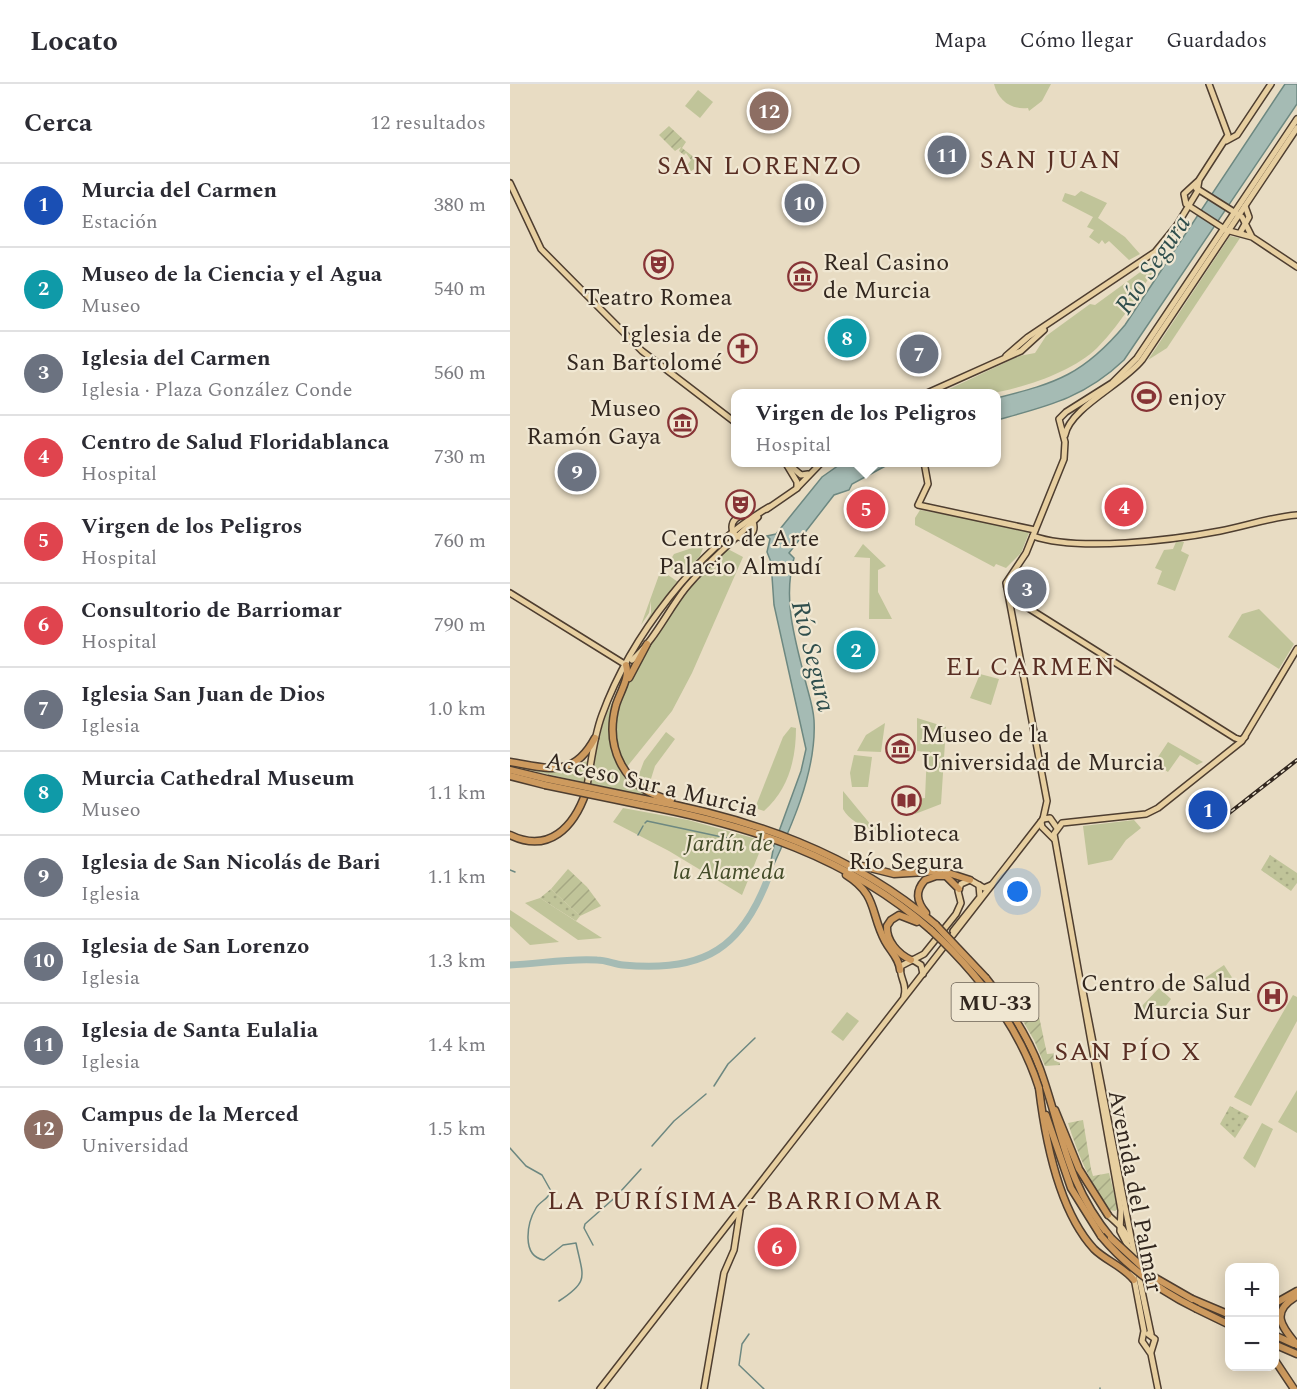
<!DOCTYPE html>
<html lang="es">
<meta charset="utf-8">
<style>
:root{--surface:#fff;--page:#f7f7f7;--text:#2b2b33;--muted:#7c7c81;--line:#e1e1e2;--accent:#873436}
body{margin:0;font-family:Spectral,serif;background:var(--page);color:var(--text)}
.controls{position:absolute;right:18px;bottom:18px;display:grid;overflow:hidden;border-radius:12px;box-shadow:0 3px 15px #0003}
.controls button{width:54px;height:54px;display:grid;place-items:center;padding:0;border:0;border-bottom:2px solid var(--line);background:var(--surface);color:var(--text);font:30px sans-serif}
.you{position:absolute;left:508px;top:808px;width:21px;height:21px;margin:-15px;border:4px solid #fff;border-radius:50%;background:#1a73e8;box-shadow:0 0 0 9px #1a73e833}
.badge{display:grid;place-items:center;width:39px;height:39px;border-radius:50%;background:var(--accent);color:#fff;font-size:20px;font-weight:700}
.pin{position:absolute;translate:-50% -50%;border:3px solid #fff;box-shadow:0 2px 6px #0006}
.popup{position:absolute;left:221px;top:305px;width:270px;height:78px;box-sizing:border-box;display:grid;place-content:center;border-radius:12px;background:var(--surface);filter:drop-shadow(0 2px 4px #0005);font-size:20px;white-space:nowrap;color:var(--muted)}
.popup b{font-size:22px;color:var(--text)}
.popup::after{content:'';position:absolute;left:50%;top:100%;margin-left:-12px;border:12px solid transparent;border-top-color:var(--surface)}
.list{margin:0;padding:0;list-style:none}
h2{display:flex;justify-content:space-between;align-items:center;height:78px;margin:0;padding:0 24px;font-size:26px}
h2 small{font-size:20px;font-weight:400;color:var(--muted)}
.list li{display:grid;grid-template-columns:39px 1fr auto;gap:18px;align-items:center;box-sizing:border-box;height:84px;padding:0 24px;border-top:2px solid var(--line)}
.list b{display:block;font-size:22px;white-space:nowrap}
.list p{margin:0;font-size:20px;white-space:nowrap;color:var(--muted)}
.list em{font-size:20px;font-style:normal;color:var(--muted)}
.map{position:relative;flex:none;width:787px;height:1305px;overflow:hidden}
header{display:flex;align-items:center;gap:36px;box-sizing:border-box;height:84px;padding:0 30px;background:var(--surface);border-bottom:2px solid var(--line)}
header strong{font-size:28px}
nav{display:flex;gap:33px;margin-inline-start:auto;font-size:21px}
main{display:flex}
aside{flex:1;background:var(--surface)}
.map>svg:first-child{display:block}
.grass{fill:url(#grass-dots)}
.park{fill:#c0c499}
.garden{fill:url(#garden-furrows)}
.water{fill:#a5bbb4;stroke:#6d8881;stroke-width:1.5}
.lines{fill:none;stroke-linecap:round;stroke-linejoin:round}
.stream{stroke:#6d8881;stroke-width:1.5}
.river{stroke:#a5bbb4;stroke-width:7}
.major-casing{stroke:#4e3e30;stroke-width:8}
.highway-casing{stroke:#4e3e30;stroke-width:9}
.major{stroke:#e7cfa0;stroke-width:5}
.highway{stroke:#cd9a5e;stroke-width:6}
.rail-casing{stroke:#32271f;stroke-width:4}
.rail{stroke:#f0e7d2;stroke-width:1.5;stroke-dasharray:4.5;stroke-linecap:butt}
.highway-bridge-casing{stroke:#4e3e30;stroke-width:9;stroke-linecap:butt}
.highway-bridge{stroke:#cd9a5e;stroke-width:6}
.labels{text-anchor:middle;stroke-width:4.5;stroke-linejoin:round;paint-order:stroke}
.shield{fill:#f0e7d2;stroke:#6b6155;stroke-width:1.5}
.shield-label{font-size:22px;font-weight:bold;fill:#32271f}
.poi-label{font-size:24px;fill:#32271f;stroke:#f0e7d2;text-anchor:start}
.street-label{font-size:24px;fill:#32271f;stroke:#f0e7d2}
.park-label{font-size:24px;font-style:italic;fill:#434b28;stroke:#f0e7d2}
.neighbourhood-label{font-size:26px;letter-spacing:1.5px;fill:#592e23;stroke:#f0e7d2}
.water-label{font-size:26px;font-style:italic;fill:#304f4d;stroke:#f0e7d2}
</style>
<header>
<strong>Locato</strong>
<nav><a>Mapa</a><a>Cómo llegar</a><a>Guardados</a></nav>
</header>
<main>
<aside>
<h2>Cerca<small>12 resultados</small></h2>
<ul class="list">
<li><span class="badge" style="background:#1a4fb4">1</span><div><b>Murcia del Carmen</b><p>Estación</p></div><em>380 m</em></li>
<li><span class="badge" style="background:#0f9aa8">2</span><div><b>Museo de la Ciencia y el Agua</b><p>Museo</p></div><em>540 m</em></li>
<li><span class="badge" style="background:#6b7280">3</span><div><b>Iglesia del Carmen</b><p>Iglesia · Plaza González Conde</p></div><em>560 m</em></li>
<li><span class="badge" style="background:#e0444e">4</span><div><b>Centro de Salud Floridablanca</b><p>Hospital</p></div><em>730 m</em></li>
<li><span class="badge" style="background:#e0444e">5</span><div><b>Virgen de los Peligros</b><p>Hospital</p></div><em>760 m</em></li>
<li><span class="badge" style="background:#e0444e">6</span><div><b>Consultorio de Barriomar</b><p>Hospital</p></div><em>790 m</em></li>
<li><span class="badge" style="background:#6b7280">7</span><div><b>Iglesia San Juan de Dios</b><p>Iglesia</p></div><em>1.0 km</em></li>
<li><span class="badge" style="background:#0f9aa8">8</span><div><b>Murcia Cathedral Museum</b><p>Museo</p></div><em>1.1 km</em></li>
<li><span class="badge" style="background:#6b7280">9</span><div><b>Iglesia de San Nicolás de Bari</b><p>Iglesia</p></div><em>1.1 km</em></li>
<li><span class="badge" style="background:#6b7280">10</span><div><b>Iglesia de San Lorenzo</b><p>Iglesia</p></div><em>1.3 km</em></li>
<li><span class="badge" style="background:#6b7280">11</span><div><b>Iglesia de Santa Eulalia</b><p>Iglesia</p></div><em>1.4 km</em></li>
<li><span class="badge" style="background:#8d6e63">12</span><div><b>Campus de la Merced</b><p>Universidad</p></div><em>1.5 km</em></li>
</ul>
</aside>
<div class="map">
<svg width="787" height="1305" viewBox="0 0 787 1305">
<defs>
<pattern id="grass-dots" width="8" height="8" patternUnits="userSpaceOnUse" patternTransform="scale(1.5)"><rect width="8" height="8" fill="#c0c499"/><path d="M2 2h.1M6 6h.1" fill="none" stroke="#a5a883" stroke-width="1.8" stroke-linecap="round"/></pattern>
<pattern id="garden-furrows" width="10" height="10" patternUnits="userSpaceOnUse" patternTransform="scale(1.5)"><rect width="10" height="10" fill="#c0c499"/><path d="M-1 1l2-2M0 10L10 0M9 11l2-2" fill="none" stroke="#a5a883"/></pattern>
</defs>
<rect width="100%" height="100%" fill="#e8dcc3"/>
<g class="grass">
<polygon points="760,771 787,789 787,799 781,807 751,786"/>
<polygon points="41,805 70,832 66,837 30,814"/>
<polygon points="720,1022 739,1032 725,1054 710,1040"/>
</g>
<g class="park">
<path d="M 484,0 L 541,0 L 532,17 L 519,27 L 518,24 C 502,26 488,17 484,0 Z"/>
<polygon points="188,6 203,18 190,34 175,22"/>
<polygon points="571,107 597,119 588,134 615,153 630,170 619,176 599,157 595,160 592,156 589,160 579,153 584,146 577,143 583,133 552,117 555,109 565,112"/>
<polygon points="720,152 730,154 657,264 638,276"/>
<path d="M 655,170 C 633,201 614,237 587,264 C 563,288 511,305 477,310 C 462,311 446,310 431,309 L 509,272 L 525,269 L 536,252 L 580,220 L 585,221 Z"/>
<polygon points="410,426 517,445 519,449 511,469 496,484 486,480 484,483 405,441 405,434"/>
<polygon points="666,458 674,458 671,467 679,471 665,507 647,500 652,487 645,484 654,466 663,465"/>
<polygon points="353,460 376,482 368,486 368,508 382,535 359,535 360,474 344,473"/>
<polygon points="188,462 193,464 190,472 174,490 161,486 161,475 164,470"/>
<path d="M 216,464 L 233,473 L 182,589 L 162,627 L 116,684 C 87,635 129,573 158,533 C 168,520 178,503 190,495 L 189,492 Z"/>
<polygon points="149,491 158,491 168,498 119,570 141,529 141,517 139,529 131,541"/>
<polygon points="749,525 784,560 769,585 718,553 732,530"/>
<path d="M 115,590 C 93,641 93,676 137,712 L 0,682 L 45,687 L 84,675 L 94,636 Z"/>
<polygon points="470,590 489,595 481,621 460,614"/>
<polygon points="407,634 436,643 431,720 405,730 407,715 415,714 417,668 407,667"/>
<polygon points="375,639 371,668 347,667 356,651"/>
<path d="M 281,643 L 286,644 C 286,676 278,706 254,727 L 245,724 L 273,653 Z"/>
<polygon points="156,648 165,655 145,682 140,698 128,693 134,677"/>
<polygon points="658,658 693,678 687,681 670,671 658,688 644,679"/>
<polygon points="344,671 362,673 358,703 342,703 340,689"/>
<path d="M 333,707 L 361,741 L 380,748 L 401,751 L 401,755 C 380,749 344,746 333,725 Z"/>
<polygon points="113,724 178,736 254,757 232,811 159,767 103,738"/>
<polygon points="624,736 631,744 616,756 602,776 578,781 573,742"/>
<polygon points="30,814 92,854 68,856 15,819"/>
<polygon points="0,826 49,858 20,861 0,842"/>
<polygon points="714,881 723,895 704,908 695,894"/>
<polygon points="649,904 661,915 645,936 630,924"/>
<polygon points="783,911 787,913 787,937 741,1022 724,1013"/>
<polygon points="337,928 349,937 333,957 321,948"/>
<polygon points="787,1006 787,1049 768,1038"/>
<polygon points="752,1039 763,1045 745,1084 733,1074"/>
</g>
<g class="garden">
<polygon points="159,42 176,58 172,64 185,74 184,85 176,91 173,87 181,76 176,69 174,71 169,67 171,63 165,67 149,51"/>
<polygon points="58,785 77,803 91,822 70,832 41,805"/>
<polygon points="527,923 537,970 548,969 550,981 535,982 524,956 507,927"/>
<path d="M 573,1036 L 581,1085 L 583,1092 L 599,1089 L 608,1125 L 605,1127 L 600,1126 C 580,1099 568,1071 558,1039 Z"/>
</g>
<g class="water">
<path d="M 775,0 L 787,0 L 787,20 L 614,276 C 574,314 538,322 487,336 L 487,314 C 547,299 574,290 615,241 Z"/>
<path d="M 332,379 L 381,379 L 342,400 L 339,406 L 324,411 L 279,469 L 284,474 C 273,514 284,552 294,591 C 297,606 303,620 304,636 C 307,688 280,746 258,793 L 264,761 L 291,687 L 296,665 L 264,521 L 261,478 L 257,468 L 260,455 L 257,452 L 266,450 L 312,393 Z"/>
</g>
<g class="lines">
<g class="stream">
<polyline points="135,739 137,737 226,756"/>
<polyline points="128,751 133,742"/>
<polyline points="0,786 5,788"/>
<polyline points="204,1002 218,980 245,954"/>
<polyline points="142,1062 164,1037 196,1010"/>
<path d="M 0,1064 L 16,1082 L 32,1091 L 41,1107 C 39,1115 30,1117 26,1124 C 17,1139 11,1172 34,1176 L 53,1161 L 66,1159 C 73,1193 80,1197 49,1217"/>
<polyline points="111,1107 131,1085"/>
<polyline points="83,1161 74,1144 75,1140 109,1110"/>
<polyline points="239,1250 232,1260 229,1281 254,1305"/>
<polyline points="590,1304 590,1305"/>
</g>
<path class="river" d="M 0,881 C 29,880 57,874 87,876 C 96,876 104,880 113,881 C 195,889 234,864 261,786"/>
<defs>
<g id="major">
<polyline points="716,57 727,51 761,0"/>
<polyline points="687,98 674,110 676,120 716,146 742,153 787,183"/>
<polyline points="0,99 31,165 132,267 226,339"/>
<polyline points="686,104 732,133 741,151"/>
<polyline points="730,149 739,133 735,122"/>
<polyline points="496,272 518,253 645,168 667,141 687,108 689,96 718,51 699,0"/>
<polyline points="415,310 511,267 534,246"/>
<path d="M 555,351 C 560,324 613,300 632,276 L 787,44"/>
<polyline points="275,378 287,398 287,404"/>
<polyline points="276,378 291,391 298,390"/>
<polyline points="414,378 418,400 408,421 525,446"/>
<polyline points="257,425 286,405 312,378"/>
<circle cx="233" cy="443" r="11"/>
<path d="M 523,452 C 568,468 663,456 710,447 C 736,442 761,433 787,431"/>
<polyline points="497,503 515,522 725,654 731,656 735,653"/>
<polyline points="0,509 116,581"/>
<path d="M 122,576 C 144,557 157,528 175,505 C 197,478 223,457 248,433"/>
<path d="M 76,707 C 81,682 83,655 92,631 C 120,554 188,464 259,423"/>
<polyline points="533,735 540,734 547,744"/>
<polyline points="531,738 532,743 544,755"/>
<polyline points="443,847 470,813 469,801"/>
<polyline points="403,876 411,881 413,890"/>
<polyline points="572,902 626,1179"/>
<path d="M 394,912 C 398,899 388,893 391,882 L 414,870 L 446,830 L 451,819 L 448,807 L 451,800 L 460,796 L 474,804 L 481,801"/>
<polyline points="598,1131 612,1144 620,1156"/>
<polyline points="628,1188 641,1250"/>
<polyline points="638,1250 645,1255 641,1268"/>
<polyline points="90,1305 533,735 537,717 496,499 516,469 554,375 555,358 549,335 556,328 602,299 627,274 787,35"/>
<polyline points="194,1305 214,1189 224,1166 230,1127"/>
<polyline points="648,1305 641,1270 632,1257 634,1247 618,1162 610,1147 611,1126 544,750 552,739 636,730 648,724 732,657 787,565"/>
</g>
<g id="highway">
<path d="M 116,581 C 120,594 110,608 106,621 C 94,665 115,706 161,716"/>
<polyline points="119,594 137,560"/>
<path d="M 0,678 C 39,684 63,695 85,654"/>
<polyline points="0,686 37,695"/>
<polyline points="0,692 35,701"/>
<path d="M 134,715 C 241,734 342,769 426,841"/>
<path d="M 132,721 C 239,741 338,773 421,846"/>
<path d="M 0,751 C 39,770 64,743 76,708"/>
<polyline points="344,780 384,790 432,787 460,796"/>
<path d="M 336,791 C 368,811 360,829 375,857 C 381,868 389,874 390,886"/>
<path d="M 416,829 C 406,817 405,807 415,796 L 426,792 L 436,792 L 449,805"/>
<path d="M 401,876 C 388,870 376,857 377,842 L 381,836 L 389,831 L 407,838"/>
<path d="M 476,894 C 498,922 518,952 530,985 C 553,1049 555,1098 601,1154"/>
<path d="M 529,1004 C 535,1054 548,1126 584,1165 C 596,1177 613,1182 624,1196"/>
<polyline points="545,1026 569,1085 598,1131"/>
<polyline points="536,1031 561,1104 591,1152"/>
<polyline points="682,1215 720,1231"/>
<polyline points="764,1220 787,1207"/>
<polyline points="687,1225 720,1241"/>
<polyline points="764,1251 784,1260"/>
<polyline points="764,1260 787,1270"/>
<path d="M 787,1261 C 772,1243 759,1228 787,1212"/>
<polyline points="764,1275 784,1305"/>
</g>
</defs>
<use href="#major" class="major-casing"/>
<use href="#highway" class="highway-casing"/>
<use href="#major" class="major"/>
<use href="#highway" class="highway"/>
<defs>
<polyline id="rail" points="700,744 787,676"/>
</defs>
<use href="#rail" class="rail-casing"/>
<use href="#rail" class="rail"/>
<defs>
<g id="highway-bridge">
<polyline points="37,695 134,715"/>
<polyline points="35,701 132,721"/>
<polyline points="426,841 476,894"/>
<path d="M 421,846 C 468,890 509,941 529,1004"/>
<path d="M 591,1152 C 618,1184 650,1207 687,1225"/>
<polyline points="601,1154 642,1192 682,1215"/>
</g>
</defs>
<use href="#highway-bridge" class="highway-bridge-casing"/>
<use href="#highway-bridge" class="highway-bridge"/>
</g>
<defs>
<symbol id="theatre-ring" viewBox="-11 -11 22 22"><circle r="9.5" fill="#f0e7d2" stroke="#873436" stroke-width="1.5"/><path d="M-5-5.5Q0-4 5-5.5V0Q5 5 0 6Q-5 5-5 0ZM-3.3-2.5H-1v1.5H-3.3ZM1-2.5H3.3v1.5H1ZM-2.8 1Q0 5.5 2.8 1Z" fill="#873436"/></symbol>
<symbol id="museum-ring" viewBox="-11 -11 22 22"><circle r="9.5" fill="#f0e7d2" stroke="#873436" stroke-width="1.5"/><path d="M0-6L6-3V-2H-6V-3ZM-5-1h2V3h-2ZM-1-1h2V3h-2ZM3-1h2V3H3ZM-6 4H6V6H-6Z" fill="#873436"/></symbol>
<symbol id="church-ring" viewBox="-11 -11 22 22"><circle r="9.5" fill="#f0e7d2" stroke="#873436" stroke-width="1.5"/><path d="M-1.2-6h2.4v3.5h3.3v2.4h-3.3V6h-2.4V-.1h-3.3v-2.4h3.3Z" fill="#873436"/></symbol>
<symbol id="stadium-ring" viewBox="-11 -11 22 22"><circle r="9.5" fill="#f0e7d2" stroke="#873436" stroke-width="1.5"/><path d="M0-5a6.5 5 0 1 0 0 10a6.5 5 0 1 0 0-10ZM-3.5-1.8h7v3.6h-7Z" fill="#873436"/></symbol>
<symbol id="library-ring" viewBox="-11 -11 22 22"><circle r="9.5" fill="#f0e7d2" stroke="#873436" stroke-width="1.5"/><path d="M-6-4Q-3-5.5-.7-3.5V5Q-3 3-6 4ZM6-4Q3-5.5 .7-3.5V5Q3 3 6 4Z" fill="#873436"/></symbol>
<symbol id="hospital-ring" viewBox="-11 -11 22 22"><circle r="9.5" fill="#f0e7d2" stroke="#873436" stroke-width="1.5"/><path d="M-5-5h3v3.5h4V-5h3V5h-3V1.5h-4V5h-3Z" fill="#873436"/></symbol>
</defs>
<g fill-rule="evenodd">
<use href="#theatre-ring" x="132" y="164" width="33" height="33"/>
<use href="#museum-ring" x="276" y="176" width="33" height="33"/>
<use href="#church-ring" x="216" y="248" width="33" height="33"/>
<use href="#stadium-ring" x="620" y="296" width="33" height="33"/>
<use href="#museum-ring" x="156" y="322" width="33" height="33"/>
<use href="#theatre-ring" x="214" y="404" width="33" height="33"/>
<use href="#museum-ring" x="374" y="648" width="33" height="33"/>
<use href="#library-ring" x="380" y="700" width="33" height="33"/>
<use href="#hospital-ring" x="746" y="896" width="33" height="33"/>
</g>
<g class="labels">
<rect class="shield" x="441.5" y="899" width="87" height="38" rx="4.5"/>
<g class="shield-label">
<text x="485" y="926">MU-33</text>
</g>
<g class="poi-label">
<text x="313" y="186">Real Casino<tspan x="313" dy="28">de Murcia</tspan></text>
<text x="148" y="221" text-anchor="middle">Teatro Romea</text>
<text x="212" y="258" text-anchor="end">Iglesia de<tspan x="212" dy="28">San Bartolomé</tspan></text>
<text x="658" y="321">enjoy</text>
<text x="151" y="332" text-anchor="end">Museo<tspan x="151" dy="28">Ramón Gaya</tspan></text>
<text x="230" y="462" text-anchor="middle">Centro de Arte<tspan x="230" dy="28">Palacio Almudí</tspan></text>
<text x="411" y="658">Museo de la<tspan x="411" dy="28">Universidad de Murcia</tspan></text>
<text x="396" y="757" text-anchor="middle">Biblioteca<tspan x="396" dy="28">Río Segura</tspan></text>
<text x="741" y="907" text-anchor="end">Centro de Salud<tspan x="741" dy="28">Murcia Sur</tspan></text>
</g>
<g class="street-label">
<text transform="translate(142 700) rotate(13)" y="8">Acceso Sur a Murcia</text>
<text transform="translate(626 1107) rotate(79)" y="8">Avenida del Palmar</text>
</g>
<g class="park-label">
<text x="219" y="767">Jardín de<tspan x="219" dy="28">la Alameda</tspan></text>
</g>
<g class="neighbourhood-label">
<text x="541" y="84">SAN JUAN</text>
<text x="250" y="90">SAN LORENZO</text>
<text x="521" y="591">EL CARMEN</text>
<text x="618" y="976">SAN PÍO X</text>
<text x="235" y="1125">LA PURÍSIMA - BARRIOMAR</text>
</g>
<g class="water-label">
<text transform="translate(642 180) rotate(-56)" y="9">Río Segura</text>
<text transform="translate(304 572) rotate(76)" y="9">Río Segura</text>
</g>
</g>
</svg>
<div class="controls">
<button>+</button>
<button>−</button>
</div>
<div class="you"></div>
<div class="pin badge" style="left:698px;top:726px;background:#1a4fb4">1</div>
<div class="pin badge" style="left:346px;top:566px;background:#0f9aa8">2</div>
<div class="pin badge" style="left:517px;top:505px;background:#6b7280">3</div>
<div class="pin badge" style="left:614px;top:423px;background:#e0444e">4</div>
<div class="pin badge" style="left:356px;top:425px;background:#e0444e">5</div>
<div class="popup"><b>Virgen de los Peligros</b>Hospital</div>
<div class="pin badge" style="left:267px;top:1163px;background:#e0444e">6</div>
<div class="pin badge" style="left:409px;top:270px;background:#6b7280">7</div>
<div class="pin badge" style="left:337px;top:254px;background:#0f9aa8">8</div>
<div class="pin badge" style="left:67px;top:388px;background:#6b7280">9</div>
<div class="pin badge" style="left:294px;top:119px;background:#6b7280">10</div>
<div class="pin badge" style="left:437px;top:71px;background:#6b7280">11</div>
<div class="pin badge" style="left:259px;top:27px;background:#8d6e63">12</div>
</div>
</main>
